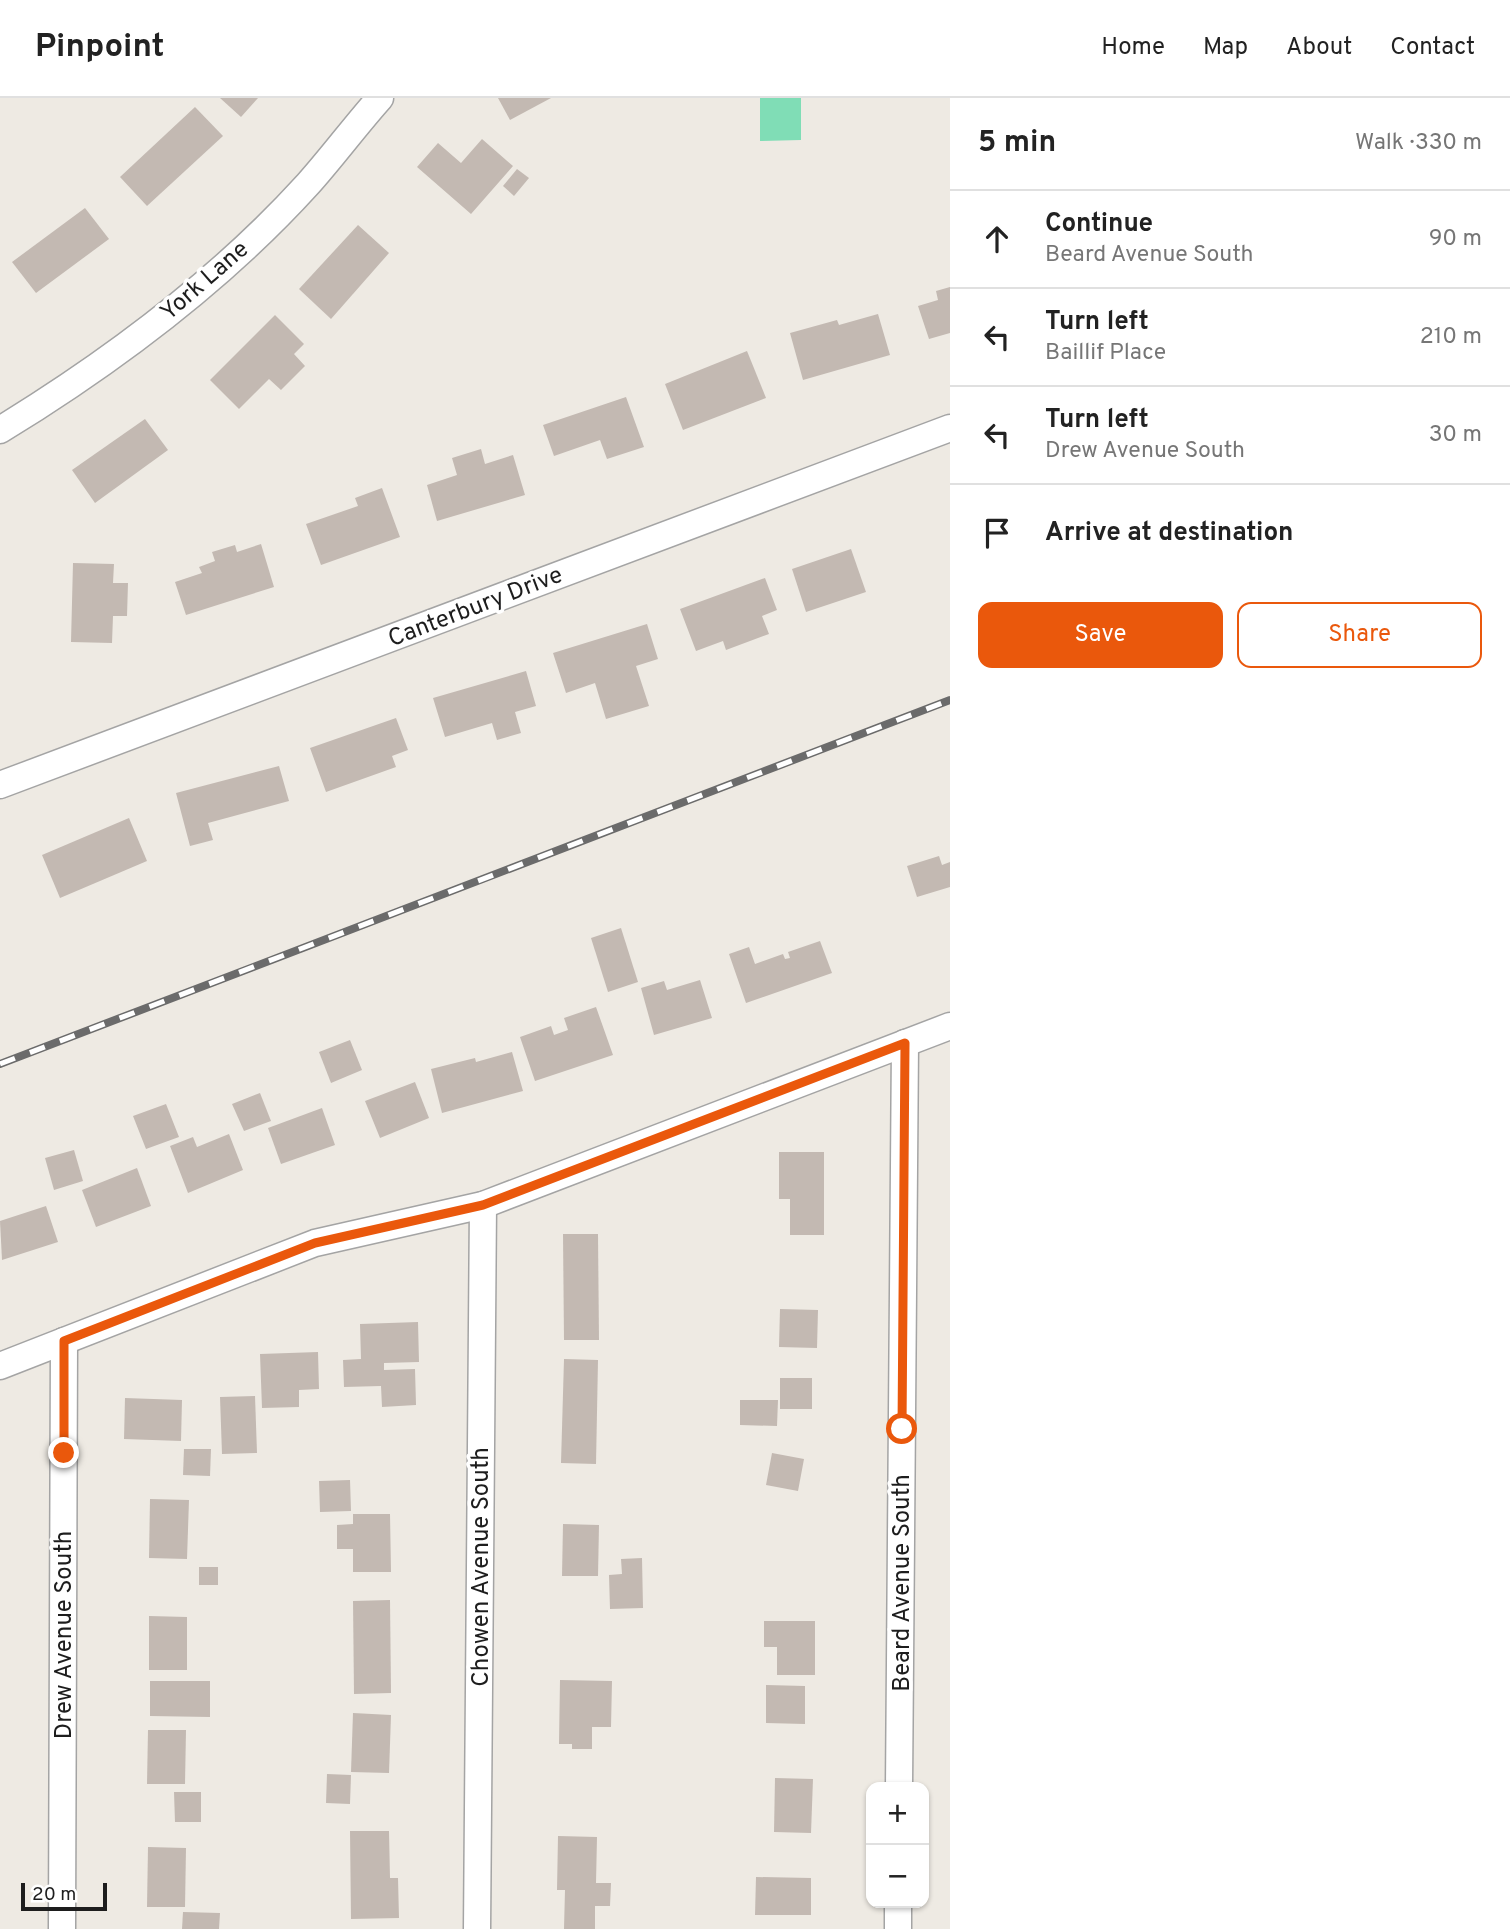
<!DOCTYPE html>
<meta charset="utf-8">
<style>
:root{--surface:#fff;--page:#f2f2f2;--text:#222;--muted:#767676;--line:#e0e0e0;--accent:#ea580c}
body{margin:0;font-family:Overpass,sans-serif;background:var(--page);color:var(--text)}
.controls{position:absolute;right:21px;bottom:21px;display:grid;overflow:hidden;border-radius:14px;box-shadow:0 2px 5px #0004}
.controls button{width:63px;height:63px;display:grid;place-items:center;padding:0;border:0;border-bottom:2px solid var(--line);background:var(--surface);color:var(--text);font:35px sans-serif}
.scale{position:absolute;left:21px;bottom:18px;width:86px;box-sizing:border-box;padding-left:7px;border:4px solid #1d1d1d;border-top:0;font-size:19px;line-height:24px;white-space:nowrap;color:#1d1d1d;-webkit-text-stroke:5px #fff;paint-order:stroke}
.stop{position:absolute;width:21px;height:21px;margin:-16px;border:5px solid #ea580c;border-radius:50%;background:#fff}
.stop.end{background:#ea580c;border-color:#fff;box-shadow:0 2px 7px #0008}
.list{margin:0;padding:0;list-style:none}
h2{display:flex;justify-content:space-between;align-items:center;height:91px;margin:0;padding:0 28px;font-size:30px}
h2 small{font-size:23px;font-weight:400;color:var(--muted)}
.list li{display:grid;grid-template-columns:46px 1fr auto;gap:21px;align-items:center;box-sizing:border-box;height:98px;padding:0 28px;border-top:2px solid var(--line)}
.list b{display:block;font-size:26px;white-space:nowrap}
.list p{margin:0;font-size:23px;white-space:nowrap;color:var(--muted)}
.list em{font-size:23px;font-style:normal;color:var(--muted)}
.actions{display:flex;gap:14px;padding:21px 28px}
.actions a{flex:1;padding:16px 0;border:2px solid var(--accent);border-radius:14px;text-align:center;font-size:24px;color:var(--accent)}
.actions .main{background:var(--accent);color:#fff}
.icon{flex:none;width:38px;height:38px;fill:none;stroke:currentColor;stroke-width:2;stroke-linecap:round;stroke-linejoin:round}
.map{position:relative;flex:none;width:950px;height:1831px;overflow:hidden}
header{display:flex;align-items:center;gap:42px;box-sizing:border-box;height:98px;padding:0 35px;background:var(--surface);border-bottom:2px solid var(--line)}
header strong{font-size:33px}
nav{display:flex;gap:38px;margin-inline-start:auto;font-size:24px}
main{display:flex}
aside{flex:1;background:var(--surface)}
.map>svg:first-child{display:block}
.pitch{fill:#80ddb6}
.building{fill:#c3b9b2}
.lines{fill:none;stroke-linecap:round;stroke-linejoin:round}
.minor-casing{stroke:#a4a4a4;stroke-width:29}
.minor{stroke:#fff;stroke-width:26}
.rail-casing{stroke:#6b6b6b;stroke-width:8}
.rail{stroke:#fff;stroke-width:5;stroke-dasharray:16;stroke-linecap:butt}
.route{stroke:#ea580c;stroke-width:9}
.labels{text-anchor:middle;stroke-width:7;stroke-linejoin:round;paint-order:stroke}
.street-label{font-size:24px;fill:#1d1d1d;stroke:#fff}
</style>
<header>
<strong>Pinpoint</strong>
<nav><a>Home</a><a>Map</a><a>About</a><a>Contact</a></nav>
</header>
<main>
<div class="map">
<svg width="950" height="1831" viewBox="0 0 950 1831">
<rect width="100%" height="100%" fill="#eeeae3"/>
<polygon class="pitch" points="760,0 801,0 801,42 760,43"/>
<g class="building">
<polygon points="220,0 258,0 241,19"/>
<polygon points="498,0 551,0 510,22"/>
<polygon points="195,9 223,38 147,108 120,79"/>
<polygon points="482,41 513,68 471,116 417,69 438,45 461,65"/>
<polygon points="517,71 529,80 514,98 503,88"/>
<polygon points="85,110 109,141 36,195 12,164"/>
<polygon points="358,127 389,155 331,221 299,191"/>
<polygon points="950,189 950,235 929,241 918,208 938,202 936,193"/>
<polygon points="878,216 890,257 803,282 790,235 837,222 839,227"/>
<polygon points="275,217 304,246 294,256 305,268 281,292 269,281 239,311 210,282"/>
<polygon points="747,253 766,300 683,332 665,286"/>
<polygon points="626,299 644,349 607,361 600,342 554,358 543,327"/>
<polygon points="145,321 168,352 95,405 72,372"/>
<polygon points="481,351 485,366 513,357 525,397 437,423 427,387 457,377 452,360"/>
<polygon points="382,390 400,439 321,467 306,426 358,408 355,400"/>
<polygon points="261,446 274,489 186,517 175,484 202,475 199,469 215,463 212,454 235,447 237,454"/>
<polygon points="851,451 866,494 806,514 792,471"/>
<polygon points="73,465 114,466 113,485 128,485 127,518 113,518 112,545 71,544"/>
<polygon points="765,480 777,512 762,518 769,536 726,552 723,543 696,553 680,511"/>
<polygon points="647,526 658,561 636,568 649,608 606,621 595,585 566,595 553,555"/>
<polygon points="526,573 536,608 515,614 521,635 497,642 492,625 445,639 433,600"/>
<polygon points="396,620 408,652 392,658 396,669 326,694 310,650"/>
<polygon points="279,668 289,703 208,725 213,742 190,748 176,695"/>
<polygon points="129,720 147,763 60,800 42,757"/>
<polygon points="939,758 942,767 950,764 950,789 917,799 907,768"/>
<polygon points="621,830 638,884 608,894 591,840"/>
<polygon points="820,843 832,875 746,905 729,856 749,849 755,866 783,856 785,861 790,860 788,854"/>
<polygon points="700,882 712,920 654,937 641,890 664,883 667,892"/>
<polygon points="596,909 613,957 535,983 520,939 551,928 554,937 568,932 564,920"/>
<polygon points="350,942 362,972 331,985 319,954"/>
<polygon points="512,954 523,993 442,1015 431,971 475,960 476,964"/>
<polygon points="415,984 429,1020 380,1040 365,1003"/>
<polygon points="260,995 271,1023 244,1033 232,1006"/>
<polygon points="166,1006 179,1039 146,1051 133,1018"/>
<polygon points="322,1010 335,1047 281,1066 268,1030"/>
<polygon points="229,1036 243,1072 188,1095 170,1048 193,1039 197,1049"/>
<polygon points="74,1052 83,1083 54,1092 45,1060"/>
<polygon points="779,1054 824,1054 824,1137 790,1137 790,1101 779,1101"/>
<polygon points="137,1070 151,1108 96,1129 82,1092"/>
<polygon points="46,1108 58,1144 2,1162 0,1123"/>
<polygon points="563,1136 598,1136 599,1242 564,1242"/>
<polygon points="780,1211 818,1212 817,1250 779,1249"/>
<polygon points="418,1224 419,1264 384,1265 384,1272 415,1271 416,1307 382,1309 381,1288 344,1289 343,1262 361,1261 360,1226"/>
<polygon points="318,1254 319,1291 299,1292 299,1309 262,1310 260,1256"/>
<polygon points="564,1261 598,1262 596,1366 561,1365"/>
<rect x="780" y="1280" width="32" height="31"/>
<polygon points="255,1298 257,1355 222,1356 220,1299"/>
<polygon points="125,1300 182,1302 181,1343 124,1341"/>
<polygon points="740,1302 778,1302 777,1328 740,1327"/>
<polygon points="184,1351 211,1351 210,1378 183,1377"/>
<polygon points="772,1355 804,1361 798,1393 766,1387"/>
<polygon points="350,1382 351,1413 320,1414 319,1383"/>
<polygon points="150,1401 189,1402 187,1461 149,1460"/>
<polygon points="353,1416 390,1416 391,1474 353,1474 353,1451 337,1451 337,1427 353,1426"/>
<polygon points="563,1426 599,1427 598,1478 562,1478"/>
<polygon points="642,1460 643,1510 610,1511 609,1477 622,1476 621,1461"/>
<rect x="199" y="1469" width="19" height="18"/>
<polygon points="390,1502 391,1595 354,1596 353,1503"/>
<polygon points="149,1518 187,1519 187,1572 149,1572"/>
<polygon points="764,1523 815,1523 815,1577 777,1577 777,1549 764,1549"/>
<polygon points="560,1582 612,1583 611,1629 592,1629 592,1651 572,1651 572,1646 559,1646"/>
<polygon points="150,1583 210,1583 210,1619 150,1618"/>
<polygon points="766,1587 805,1588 805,1626 766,1625"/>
<polygon points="353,1615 391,1617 389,1675 351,1674"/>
<polygon points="148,1632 186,1632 185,1686 147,1686"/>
<polygon points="327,1676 351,1677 350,1706 326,1705"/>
<polygon points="775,1680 813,1681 811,1735 774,1734"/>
<polygon points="174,1694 201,1694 201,1724 175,1724"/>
<polygon points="350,1733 389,1733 390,1780 398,1780 399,1820 351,1821"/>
<polygon points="558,1738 597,1739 596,1785 611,1785 610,1808 595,1808 595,1831 564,1831 565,1792 557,1792"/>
<polygon points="148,1749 186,1750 185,1809 147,1809"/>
<polygon points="756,1779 811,1780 811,1817 755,1817"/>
<polygon points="183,1814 220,1815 219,1831 182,1831"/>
</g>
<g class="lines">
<defs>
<g id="minor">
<path d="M 0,332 C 111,264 220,183 308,86 C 333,58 355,28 380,0"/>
<polyline points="0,687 950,330"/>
<polyline points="0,1268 315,1145 483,1107 950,928"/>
<polyline points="899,1689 905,945"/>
<polyline points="62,1831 64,1243"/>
<polyline points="477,1831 483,1107"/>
<polyline points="898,1831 898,1805"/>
</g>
</defs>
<use href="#minor" class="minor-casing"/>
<use href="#minor" class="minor"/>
<defs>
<polyline id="rail" points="0,966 950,602"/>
</defs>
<use href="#rail" class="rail-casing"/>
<use href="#rail" class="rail"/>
</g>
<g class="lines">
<polyline class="route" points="64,1355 64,1243 315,1145 483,1107 905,945 902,1331"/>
</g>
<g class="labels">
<g class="street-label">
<text transform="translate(204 182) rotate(-41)" y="8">York Lane</text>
<text transform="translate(475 508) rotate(-21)" y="8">Canterbury Drive</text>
<text transform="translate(480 1469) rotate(-90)" y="8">Chowen Avenue South</text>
<text transform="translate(901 1485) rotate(-90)" y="8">Beard Avenue South</text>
<text transform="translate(63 1537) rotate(-90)" y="8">Drew Avenue South</text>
</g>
</g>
</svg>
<div class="controls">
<button>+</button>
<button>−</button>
</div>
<div class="scale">20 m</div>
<div class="stop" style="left:902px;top:1331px"></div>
<div class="stop end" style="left:64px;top:1355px"></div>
</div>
<aside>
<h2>5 min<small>Walk · 330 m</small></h2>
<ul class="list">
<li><svg class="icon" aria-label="ahead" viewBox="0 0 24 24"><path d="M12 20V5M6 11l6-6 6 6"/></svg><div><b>Continue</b><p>Beard Avenue South</p></div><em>90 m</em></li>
<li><svg class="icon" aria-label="left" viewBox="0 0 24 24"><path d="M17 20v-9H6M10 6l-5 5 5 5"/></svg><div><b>Turn left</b><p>Baillif Place</p></div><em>210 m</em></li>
<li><svg class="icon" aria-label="left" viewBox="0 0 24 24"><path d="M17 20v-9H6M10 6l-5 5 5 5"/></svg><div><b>Turn left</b><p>Drew Avenue South</p></div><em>30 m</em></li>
<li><svg class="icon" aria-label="arrive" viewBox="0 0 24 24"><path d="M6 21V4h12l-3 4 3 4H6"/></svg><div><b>Arrive at destination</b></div></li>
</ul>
<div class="actions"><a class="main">Save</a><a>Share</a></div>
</aside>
</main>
